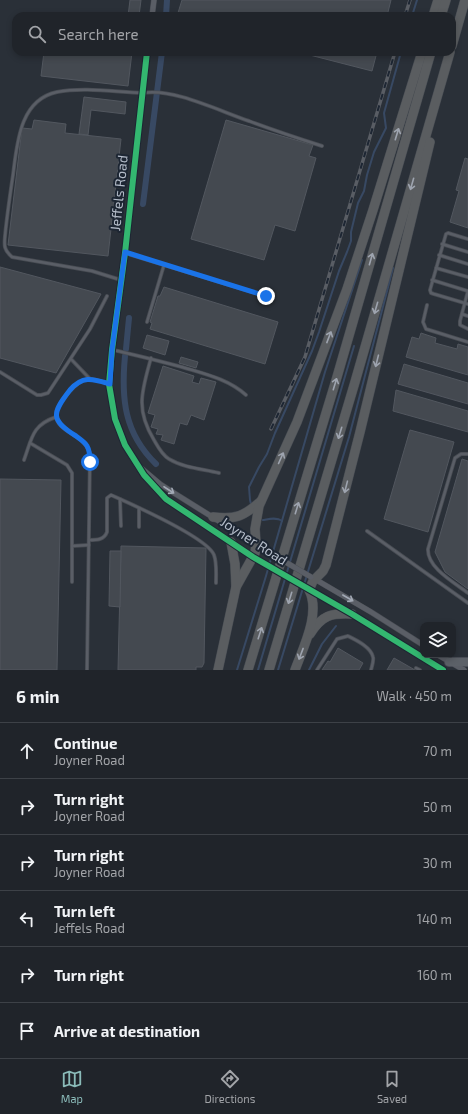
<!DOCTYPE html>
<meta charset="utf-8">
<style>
:root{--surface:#20242a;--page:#282c32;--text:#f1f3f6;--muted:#a2a4a8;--line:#3d4147;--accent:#8bbbb9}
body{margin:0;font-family:"Exo 2",sans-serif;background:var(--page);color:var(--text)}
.controls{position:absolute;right:12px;bottom:12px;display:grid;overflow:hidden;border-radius:8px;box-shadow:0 2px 6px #0003}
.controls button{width:36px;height:36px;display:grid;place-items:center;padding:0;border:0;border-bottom:1px solid var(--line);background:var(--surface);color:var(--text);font:20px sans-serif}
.stop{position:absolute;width:12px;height:12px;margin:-9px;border:3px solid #1a73e8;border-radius:50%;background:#fff}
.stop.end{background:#1a73e8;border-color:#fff;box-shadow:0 1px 4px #0008}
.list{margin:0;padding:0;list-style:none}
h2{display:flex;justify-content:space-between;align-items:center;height:52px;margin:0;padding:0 16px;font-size:17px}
h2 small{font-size:13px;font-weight:400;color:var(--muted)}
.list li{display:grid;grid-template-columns:26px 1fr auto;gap:12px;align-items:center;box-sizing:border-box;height:56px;padding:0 16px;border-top:1px solid var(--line)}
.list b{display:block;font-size:15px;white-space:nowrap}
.list p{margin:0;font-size:13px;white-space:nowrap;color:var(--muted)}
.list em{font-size:13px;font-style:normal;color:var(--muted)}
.icon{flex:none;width:22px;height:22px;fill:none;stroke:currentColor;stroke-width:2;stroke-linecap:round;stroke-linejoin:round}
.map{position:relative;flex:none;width:468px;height:670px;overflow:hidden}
.search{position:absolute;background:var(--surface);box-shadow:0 2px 6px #0003;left:12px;right:12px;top:12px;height:44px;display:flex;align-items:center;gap:10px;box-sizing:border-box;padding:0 14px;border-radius:12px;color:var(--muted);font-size:15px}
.sheet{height:388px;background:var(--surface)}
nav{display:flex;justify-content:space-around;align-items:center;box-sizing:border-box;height:56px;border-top:1px solid var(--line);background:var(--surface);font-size:11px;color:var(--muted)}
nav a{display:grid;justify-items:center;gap:2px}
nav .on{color:var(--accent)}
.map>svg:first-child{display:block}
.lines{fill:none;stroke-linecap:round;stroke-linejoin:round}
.stream{stroke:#384963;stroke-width:2}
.canal{stroke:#384963;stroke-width:6}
.building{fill:#444950;stroke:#52575f}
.service-casing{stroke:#484c53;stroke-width:4}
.minor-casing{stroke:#484c53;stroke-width:6}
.primary-casing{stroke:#484c55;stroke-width:10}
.motorway-casing{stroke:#474c53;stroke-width:10}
.service{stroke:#5a5e66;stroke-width:2.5}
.minor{stroke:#5a5e66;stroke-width:5}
.primary{stroke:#5c6168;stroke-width:8}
.motorway{stroke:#5a5d60;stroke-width:9}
.rail-casing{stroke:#595d64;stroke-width:3.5}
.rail{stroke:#1d2633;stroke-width:2;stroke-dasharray:6;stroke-linecap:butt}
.minor-bridge-casing{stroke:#484c53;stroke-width:6;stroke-linecap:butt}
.minor-bridge{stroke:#5a5e66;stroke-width:5}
.cycleway-casing{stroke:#1d2633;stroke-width:8}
.cycleway{stroke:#33b770;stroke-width:6}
.oneway{stroke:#9ea4af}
.oneway2{stroke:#a2a9b5}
.route{stroke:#1a73e8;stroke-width:5}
.labels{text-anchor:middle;stroke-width:4;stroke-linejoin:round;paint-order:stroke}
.street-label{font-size:14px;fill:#b4bcc9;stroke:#1d2633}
</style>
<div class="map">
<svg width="468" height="670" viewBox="0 0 468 670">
<rect width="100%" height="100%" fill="#2a3038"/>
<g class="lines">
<g class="stream">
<polyline points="412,16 417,0"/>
<polyline points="251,504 250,500 249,487 259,467 267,454 275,433 312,351 319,332 339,271 347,252 351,241 351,232 358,203 364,191 367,175 374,152 386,128 384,113 401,52"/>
<path d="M 263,520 C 269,519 277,517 282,521"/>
<polyline points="237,670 266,576 325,372 362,260"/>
<polyline points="258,670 354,346"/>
<polyline points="278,670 349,437 393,268"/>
<polyline points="309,670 322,644 336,626"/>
</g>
<g class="canal">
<polyline points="166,16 167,0"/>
<polyline points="143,204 162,52"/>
<polyline points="126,349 129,318"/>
<path d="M 125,356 C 121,398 124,433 156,464"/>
</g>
</g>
<g class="building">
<polygon points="130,0 141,0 139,16 128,16"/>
<polygon points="182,0 391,0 387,16 177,16"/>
<polygon points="44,52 132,52 128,86 41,76"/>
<polygon points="298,52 377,52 372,71"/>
<polygon points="84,97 126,102 125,114 91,110 88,135 79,134"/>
<polygon points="34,120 66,124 65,133 121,139 108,256 8,245 22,128 32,129"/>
<polygon points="226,120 313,145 309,156 316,158 295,231 275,225 264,260 191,239"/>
<polygon points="465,158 468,159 468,228 450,222 459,191 456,190"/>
<polygon points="0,267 101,294 56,373 0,358"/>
<polygon points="164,287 278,322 265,364 150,329 152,323 150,322 158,296 160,296"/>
<polygon points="421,333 436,338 435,343 457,349 458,344 468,347 468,375 406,357 412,337 419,339"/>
<polygon points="147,335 169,341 165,355 143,348"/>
<polygon points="181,357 198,362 196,368 179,363"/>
<polygon points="404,364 468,383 468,404 398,384"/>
<polygon points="163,366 194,376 192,382 199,384 201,378 216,382 204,420 191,415 187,425 180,423 174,444 161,440 163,435 156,434 158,429 151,427 155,415 148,413"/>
<polygon points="396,390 468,411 468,432 393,411"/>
<polygon points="410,430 454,442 428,532 384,519"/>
<polygon points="462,459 468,461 468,589 445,572 435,552"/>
<polygon points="0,479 61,480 57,670 0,670"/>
<polygon points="121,546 206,548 204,663 202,667 196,667 196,670 118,670"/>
<polygon points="110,551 121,551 120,607 109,606"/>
<polygon points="338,648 363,663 359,670 322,670 328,661 330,662"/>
<polygon points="394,658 415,670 387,670"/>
</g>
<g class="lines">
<defs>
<g id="service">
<polyline points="468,239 448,233 446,234 430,290 431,293 434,294 468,304"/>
<polyline points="442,244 468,252"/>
<polyline points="125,253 265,296"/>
<polyline points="439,255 468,264"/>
<polyline points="436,268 468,277"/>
<path d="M 121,280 L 92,271 L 12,257 C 4,250 4,246 5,236 C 7,215 10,195 13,175 C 17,145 19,100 57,92 C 84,87 115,92 143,93 C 174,88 219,111 249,121 C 273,130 297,138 322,146"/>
<polyline points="432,280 468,291"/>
<polyline points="468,291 460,321 460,325 468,329"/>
<polyline points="427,305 423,322 426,329 468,342"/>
<polyline points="462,314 468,316"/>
<polyline points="147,322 164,265"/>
<path d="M 113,350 C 136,355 159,361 182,367 C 205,374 228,379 246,395"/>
<path d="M 151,358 C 142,391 135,409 154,440 C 158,447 162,455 169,459 C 184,468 203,469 219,473"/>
<polyline points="71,359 89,378"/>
<polyline points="0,372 37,395 41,395 48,393 90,329 107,296"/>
<polyline points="30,443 67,465 72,473 72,582"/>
<path d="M 468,454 L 461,454 L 455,458 L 428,549 C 427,568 455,583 468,593"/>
<path d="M 24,460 C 32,438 32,425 56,417"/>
<polyline points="120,499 121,526"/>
<polyline points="139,527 139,508"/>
<polyline points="367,531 468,603"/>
<path d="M 89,540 C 97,540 104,540 107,532 L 107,498 L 111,495 C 131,504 207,537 214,555 C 217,563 216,574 216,583"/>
<polyline points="72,546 89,545"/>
<polyline points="416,668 420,670"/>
<path d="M 87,670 L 90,454 C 84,433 58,433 56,416 C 55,405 77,380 88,379 C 94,378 103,382 109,384"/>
<path d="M 317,670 L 337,639 L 348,636 C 356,640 371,647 373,657 C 374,661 372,666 371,670"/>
</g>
<g id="minor">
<polyline points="152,16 154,0"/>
<path d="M 147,52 C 139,122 133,192 124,262 C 121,282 119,302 116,322 C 112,349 107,376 112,403 C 118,440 138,474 166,499 L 265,564"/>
<polyline points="141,468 160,484 174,493 270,553"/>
<polyline points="313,578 371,612 423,645"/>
<polyline points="310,590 352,614 443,670"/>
<polyline points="438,655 464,670"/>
</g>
<polyline id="primary" points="449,662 468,662"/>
<g id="motorway">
<polyline points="433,16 438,0"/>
<polyline points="441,16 446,0"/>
<polyline points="452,46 465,0"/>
<path d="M 213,517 C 236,520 244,516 261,501"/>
<polyline points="236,587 255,553 256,543 255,529 259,506 297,422 347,289 373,210 422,52"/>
<path d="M 310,634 C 322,615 331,613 352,614"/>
<polyline points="218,670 236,587 235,564 231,542"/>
<polyline points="248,670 337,377 431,52"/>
<polyline points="269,670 355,382 450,52"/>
<path d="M 295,670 C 303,648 321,613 309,590 L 313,581 L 323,571 L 326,565 L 360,432 L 430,142"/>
</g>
</defs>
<use href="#service" class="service-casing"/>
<use href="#minor" class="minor-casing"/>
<use href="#primary" class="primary-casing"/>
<use href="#motorway" class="motorway-casing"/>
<use href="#service" class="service"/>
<use href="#minor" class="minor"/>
<use href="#primary" class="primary"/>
<use href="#motorway" class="motorway"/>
<defs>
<g id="rail">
<polyline points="405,16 410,0"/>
<polyline points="271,429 305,357 395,52"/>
</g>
</defs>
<use href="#rail" class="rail-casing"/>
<use href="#rail" class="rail"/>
<defs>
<g id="minor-bridge">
<polyline points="270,553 311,577"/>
<polyline points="265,564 309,590"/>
</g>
</defs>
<use href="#minor-bridge" class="minor-bridge-casing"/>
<use href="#minor-bridge" class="minor-bridge"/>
<defs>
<polyline id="cycleway" points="147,52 125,253 112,350 109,384 115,419 125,445 144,475 166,499 253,557 352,614 443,670"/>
</defs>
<use href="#cycleway" class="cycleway-casing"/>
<use href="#cycleway" class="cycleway"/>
</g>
<defs><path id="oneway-shaft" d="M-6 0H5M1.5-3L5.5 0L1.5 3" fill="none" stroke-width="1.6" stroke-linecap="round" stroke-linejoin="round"/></defs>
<g class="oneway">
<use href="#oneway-shaft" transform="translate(397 134) rotate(-73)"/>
<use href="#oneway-shaft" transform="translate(412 184) rotate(106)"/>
<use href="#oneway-shaft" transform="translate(371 259) rotate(-74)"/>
<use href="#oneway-shaft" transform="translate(376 308) rotate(106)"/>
<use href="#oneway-shaft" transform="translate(329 337) rotate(-69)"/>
<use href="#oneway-shaft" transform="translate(377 361) rotate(104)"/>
<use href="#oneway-shaft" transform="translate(335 384) rotate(-73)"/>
<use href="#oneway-shaft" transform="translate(340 433) rotate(107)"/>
<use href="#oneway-shaft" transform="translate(281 458) rotate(-66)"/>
<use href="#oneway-shaft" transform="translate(346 487) rotate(104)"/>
<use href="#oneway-shaft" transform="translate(297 508) rotate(-73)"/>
<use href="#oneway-shaft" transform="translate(290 598) rotate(107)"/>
<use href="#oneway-shaft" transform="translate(260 633) rotate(-72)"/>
<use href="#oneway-shaft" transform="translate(301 654) rotate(111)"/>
</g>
<g class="oneway2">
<use href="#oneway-shaft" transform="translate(169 490) rotate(33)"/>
<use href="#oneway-shaft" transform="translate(348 598) rotate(30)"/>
</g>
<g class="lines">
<path class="route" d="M 90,462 C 90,457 90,451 87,446 C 85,442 80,439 76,436 C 50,420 52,413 70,390 C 83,375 93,379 110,384 L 112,350 L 125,252 L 266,296"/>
</g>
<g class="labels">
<g class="street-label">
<text transform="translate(119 193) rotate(-84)" y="5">Jeffels Road</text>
<text transform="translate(254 541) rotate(33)" y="5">Joyner Road</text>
</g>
</g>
</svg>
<div class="controls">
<button><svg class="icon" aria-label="layers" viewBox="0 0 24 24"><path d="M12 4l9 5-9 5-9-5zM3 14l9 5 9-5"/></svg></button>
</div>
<div class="stop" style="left:90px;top:462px"></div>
<div class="stop end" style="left:266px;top:296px"></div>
<div class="search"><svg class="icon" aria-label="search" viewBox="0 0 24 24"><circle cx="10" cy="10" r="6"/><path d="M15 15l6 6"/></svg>Search here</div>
</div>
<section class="sheet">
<h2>6 min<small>Walk · 450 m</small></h2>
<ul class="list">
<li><svg class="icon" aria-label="ahead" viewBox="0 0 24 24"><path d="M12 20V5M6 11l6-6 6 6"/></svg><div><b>Continue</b><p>Joyner Road</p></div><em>70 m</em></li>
<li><svg class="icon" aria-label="right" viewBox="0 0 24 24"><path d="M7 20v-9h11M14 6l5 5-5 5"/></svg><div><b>Turn right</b><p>Joyner Road</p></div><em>50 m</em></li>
<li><svg class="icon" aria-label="right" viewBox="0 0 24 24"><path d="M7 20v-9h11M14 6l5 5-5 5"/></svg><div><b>Turn right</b><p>Joyner Road</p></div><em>30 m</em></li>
<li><svg class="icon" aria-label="left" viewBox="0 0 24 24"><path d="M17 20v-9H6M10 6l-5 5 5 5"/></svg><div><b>Turn left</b><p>Jeffels Road</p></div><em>140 m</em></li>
<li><svg class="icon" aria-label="right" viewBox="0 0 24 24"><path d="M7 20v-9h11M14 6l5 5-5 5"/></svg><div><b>Turn right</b></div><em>160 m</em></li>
<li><svg class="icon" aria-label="arrive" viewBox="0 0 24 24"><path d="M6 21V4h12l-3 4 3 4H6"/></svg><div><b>Arrive at destination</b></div></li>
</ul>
</section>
<nav>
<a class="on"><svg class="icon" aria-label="map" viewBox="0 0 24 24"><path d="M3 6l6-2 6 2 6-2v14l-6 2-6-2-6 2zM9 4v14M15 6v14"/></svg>Map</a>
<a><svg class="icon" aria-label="directions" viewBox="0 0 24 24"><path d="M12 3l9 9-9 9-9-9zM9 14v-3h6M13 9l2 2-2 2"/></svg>Directions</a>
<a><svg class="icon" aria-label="saved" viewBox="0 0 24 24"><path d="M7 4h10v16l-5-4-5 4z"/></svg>Saved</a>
</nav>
